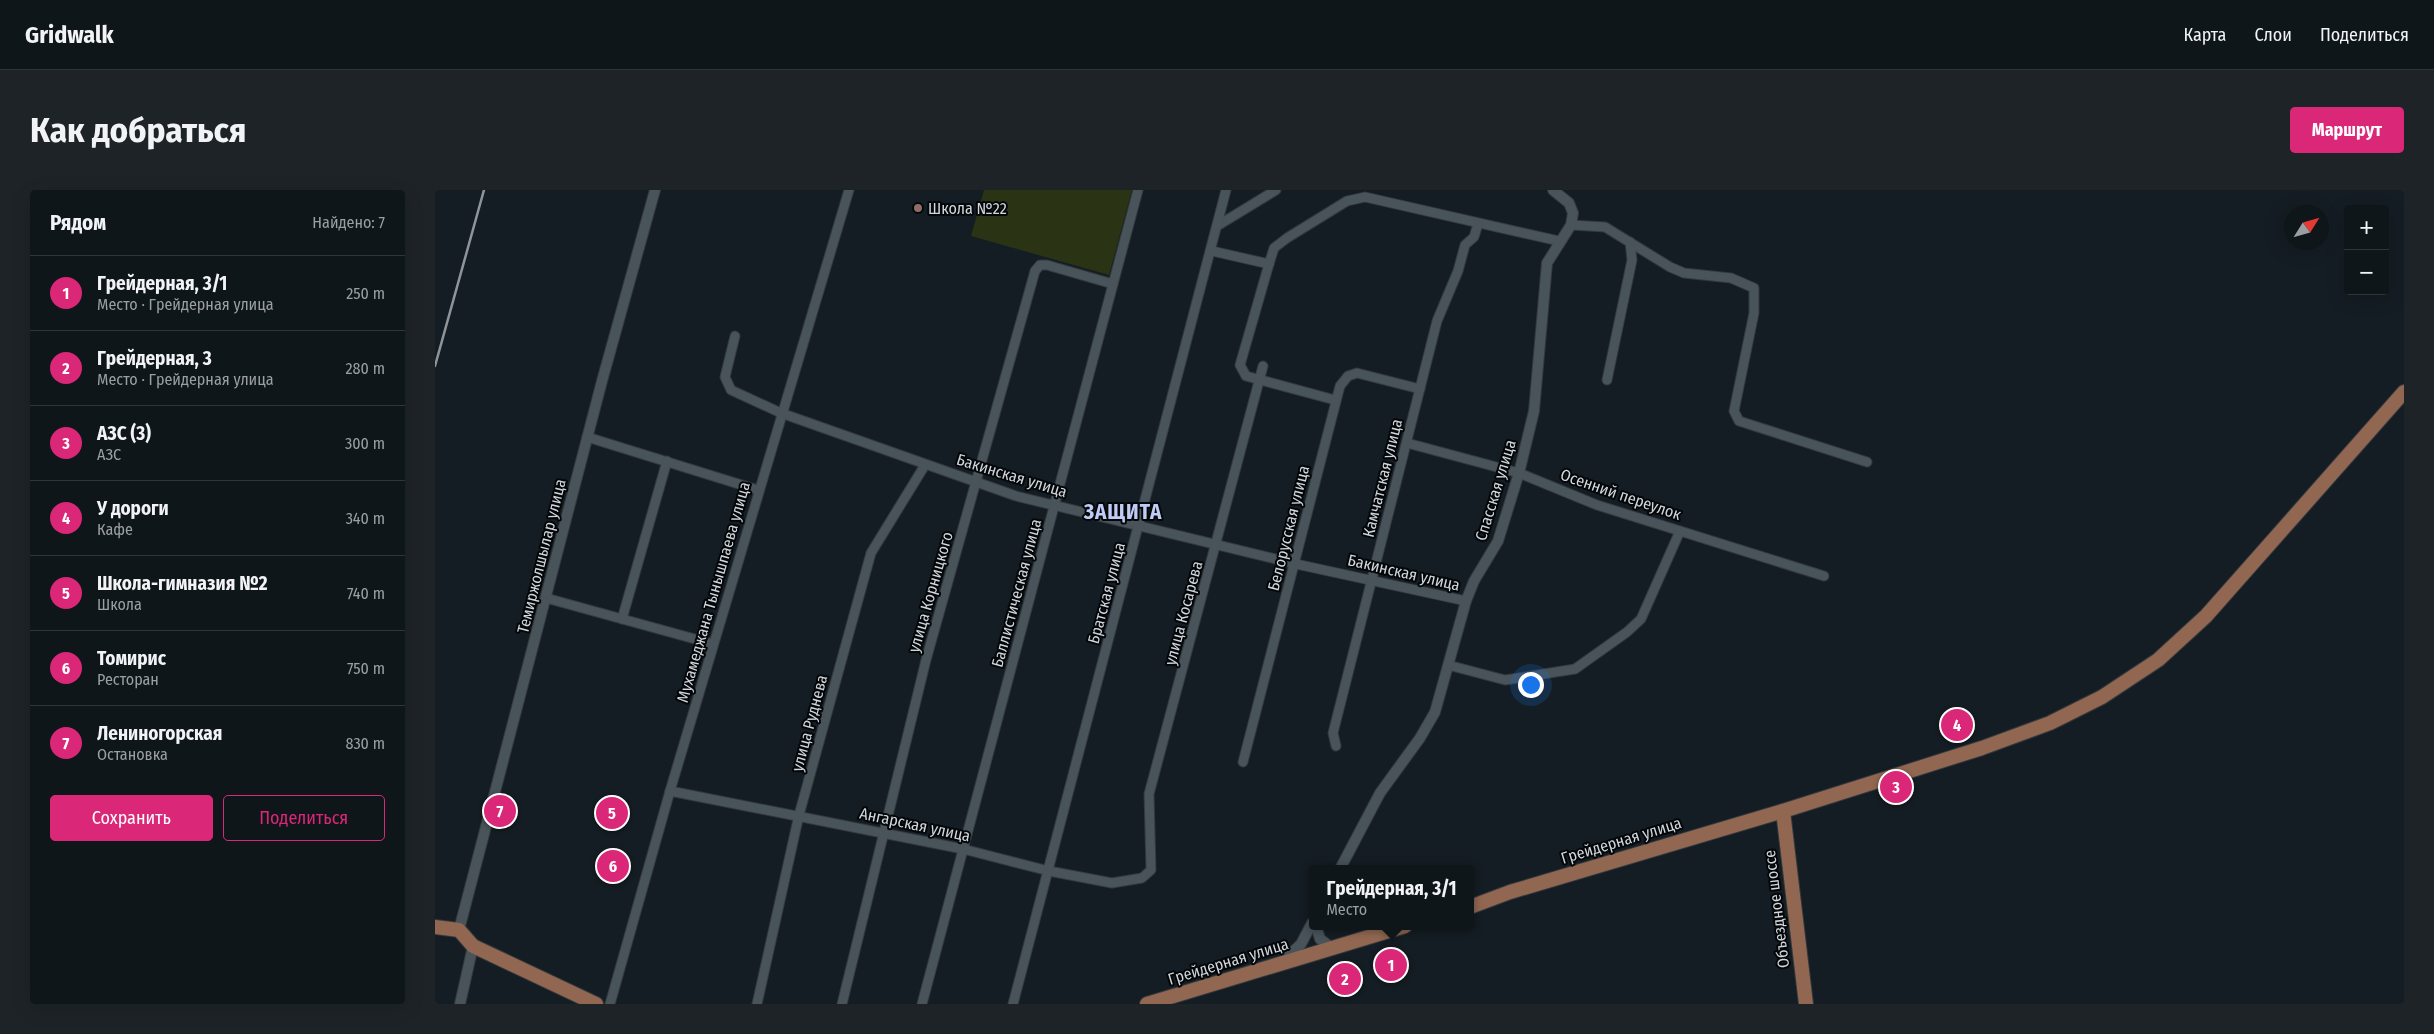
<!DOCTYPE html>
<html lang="ru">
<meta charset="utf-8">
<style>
:root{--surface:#0f161a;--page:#1d2327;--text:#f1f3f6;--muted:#9b9fa2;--line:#2f3539;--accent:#db2777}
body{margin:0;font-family:"Fira Sans Condensed",sans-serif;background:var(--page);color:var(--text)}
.controls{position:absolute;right:15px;top:15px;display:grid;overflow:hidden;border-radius:5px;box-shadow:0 5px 20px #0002}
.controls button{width:45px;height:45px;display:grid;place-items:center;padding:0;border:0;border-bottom:1px solid var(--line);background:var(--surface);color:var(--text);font:25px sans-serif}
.compass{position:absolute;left:1849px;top:15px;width:45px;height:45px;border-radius:50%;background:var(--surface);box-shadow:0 5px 20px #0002;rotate:53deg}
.you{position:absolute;left:1095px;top:494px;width:18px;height:18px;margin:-12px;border:4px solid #fff;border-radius:50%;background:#1a73e8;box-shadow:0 0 0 8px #1a73e833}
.badge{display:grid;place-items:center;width:32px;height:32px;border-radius:50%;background:var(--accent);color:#fff;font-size:16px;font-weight:700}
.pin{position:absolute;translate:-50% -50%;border:2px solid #fff;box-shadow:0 1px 5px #0006}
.popup{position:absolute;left:874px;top:675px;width:165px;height:65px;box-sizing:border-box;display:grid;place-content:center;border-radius:5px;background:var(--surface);filter:drop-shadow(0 1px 4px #0005);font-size:16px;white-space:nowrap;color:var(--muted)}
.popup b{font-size:19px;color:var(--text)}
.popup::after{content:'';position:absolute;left:50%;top:100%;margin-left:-10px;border:10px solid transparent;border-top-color:var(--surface)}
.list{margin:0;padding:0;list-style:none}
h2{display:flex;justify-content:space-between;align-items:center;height:65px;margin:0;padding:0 20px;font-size:21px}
h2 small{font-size:16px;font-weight:400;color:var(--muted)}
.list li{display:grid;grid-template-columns:32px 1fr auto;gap:15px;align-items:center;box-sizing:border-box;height:75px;padding:0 20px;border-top:1px solid var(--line)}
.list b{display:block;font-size:19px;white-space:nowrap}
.list p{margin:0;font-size:16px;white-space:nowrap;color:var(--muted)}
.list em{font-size:16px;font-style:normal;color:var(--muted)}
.actions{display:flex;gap:10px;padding:15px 20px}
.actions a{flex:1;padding:11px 0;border:1px solid var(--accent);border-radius:5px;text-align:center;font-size:18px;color:var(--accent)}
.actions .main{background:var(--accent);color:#fff}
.map{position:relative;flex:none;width:1969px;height:814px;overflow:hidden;border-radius:5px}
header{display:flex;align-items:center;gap:30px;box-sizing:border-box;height:70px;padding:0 25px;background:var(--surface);border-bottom:1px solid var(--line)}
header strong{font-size:24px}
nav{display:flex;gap:28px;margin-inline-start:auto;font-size:18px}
.intro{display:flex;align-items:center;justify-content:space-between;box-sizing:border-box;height:120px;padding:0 30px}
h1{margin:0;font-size:35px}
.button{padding:12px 22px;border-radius:5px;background:var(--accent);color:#fff;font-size:18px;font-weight:700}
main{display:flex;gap:30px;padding:0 30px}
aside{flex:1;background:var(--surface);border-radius:5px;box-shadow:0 5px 20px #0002}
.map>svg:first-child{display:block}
.green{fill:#2a3415}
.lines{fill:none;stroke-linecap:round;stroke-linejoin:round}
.minor-casing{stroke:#34393e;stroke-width:11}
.tertiary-casing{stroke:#34393e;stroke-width:12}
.primary-casing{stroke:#34393e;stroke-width:16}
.minor{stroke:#48535a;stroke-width:9}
.tertiary{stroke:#48535a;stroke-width:10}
.primary{stroke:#916751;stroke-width:14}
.rail{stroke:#8e959a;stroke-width:2.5}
.education-dot{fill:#8d6e63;stroke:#040709;stroke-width:2}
.labels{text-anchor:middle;stroke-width:4;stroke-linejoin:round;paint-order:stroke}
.poi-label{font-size:16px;fill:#d1d7dc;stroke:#040709;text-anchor:start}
.street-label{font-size:16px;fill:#d1d7dc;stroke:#040709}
.district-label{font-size:21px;font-weight:bold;letter-spacing:1px;fill:#c1ccf6;stroke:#040709}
</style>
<header>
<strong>Gridwalk</strong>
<nav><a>Карта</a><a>Слои</a><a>Поделиться</a></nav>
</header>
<div class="intro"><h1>Как добраться</h1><a class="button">Маршрут</a></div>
<main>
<aside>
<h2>Рядом<small>Найдено: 7</small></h2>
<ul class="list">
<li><span class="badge">1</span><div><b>Грейдерная, 3/1</b><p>Место · Грейдерная улица</p></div><em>250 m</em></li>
<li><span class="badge">2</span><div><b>Грейдерная, 3</b><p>Место · Грейдерная улица</p></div><em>280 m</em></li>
<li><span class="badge">3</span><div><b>АЗС (3)</b><p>АЗС</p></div><em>300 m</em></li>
<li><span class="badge">4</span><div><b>У дороги</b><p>Кафе</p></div><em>340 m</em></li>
<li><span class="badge">5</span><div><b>Школа-гимназия №2</b><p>Школа</p></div><em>740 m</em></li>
<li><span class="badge">6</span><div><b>Томирис</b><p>Ресторан</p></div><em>750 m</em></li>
<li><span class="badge">7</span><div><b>Лениногорская</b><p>Остановка</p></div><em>830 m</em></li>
</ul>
<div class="actions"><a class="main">Сохранить</a><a>Поделиться</a></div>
</aside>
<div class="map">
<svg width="1969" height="814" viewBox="0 0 1969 814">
<rect width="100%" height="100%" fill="#141d23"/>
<polygon class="green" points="549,0 697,0 674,85 536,46"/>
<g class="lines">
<defs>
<g id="minor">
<polyline points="1136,35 1170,37 1235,77 1249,83 1296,88 1319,98 1319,123 1299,221 1304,231 1432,272"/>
<polyline points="782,36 841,0"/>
<polyline points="777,61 834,74 839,58 852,48 912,11 930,7 1124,51"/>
<polyline points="834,74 805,175 811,186 900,210"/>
<polyline points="300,146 290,187 296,200 346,223 581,306 861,374 1031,411"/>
<polyline points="1172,190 1197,70 1195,52"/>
<polyline points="152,247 323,300"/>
<polyline points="972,253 1084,283 1162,315 1389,386"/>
<polyline points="111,408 278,454"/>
<polyline points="187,429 232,271"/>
<polyline points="1013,475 1070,490 1140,479 1192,442 1206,429 1245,341"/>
<polyline points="901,556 898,543 1002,131 1023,81 1030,55 1039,47 1043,34"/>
<polyline points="808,572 905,196 913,186 922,183 985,199"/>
<polyline points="235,601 528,659 614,681 677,693 707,688 716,680 714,604 828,176"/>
<polyline points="175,814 235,601 414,0"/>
<polyline points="322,814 364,625 436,363 490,275"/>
<polyline points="407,814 491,470 600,81 605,75 612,75 678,94"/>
<polyline points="487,814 703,0"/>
<polyline points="578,814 791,0"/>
</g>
<g id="tertiary">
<polyline points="905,679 945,603 985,548 1000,522 1031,411 1039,391 1063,351 1084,283 1099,221 1112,73 1136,35 1138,23 1134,13 1118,0"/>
<polyline points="881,736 885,749 897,758"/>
<polyline points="24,740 167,191 220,0"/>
<polyline points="848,771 866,754 877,733"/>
<polyline points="25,814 38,756"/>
</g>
<g id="primary">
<polyline points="1348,621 1371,814"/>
<polyline points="1035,717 1075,702 1348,621 1547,558 1615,533 1667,507 1723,470 1771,426 1969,202"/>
<polyline points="0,737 24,740 38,756 161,814"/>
<polyline points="712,814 970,736"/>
</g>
</defs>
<use href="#minor" class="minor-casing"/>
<use href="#tertiary" class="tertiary-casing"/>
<use href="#primary" class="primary-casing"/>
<use href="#minor" class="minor"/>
<use href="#tertiary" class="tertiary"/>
<use href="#primary" class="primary"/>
<polyline class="rail" points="0,176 49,0"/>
</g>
<circle class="education-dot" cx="483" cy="18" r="5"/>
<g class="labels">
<g class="poi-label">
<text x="493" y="24">Школа №22</text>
</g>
<g class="street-label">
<text transform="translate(577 285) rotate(17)" y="6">Бакинская улица</text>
<text transform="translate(947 288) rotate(-76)" y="6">Камчатская улица</text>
<text transform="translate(1060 300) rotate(-73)" y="6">Спасская улица</text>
<text transform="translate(1186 304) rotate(19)" y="6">Осенний переулок</text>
<text transform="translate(853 338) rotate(-76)" y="6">Белорусская улица</text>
<text transform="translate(106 366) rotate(-76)" y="6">Темиржолшылар улица</text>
<text transform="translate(969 382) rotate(13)" y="6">Бакинская улица</text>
<text transform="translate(278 402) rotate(-74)" y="6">Мухамеджана Тынышпаева улица</text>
<text transform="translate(495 402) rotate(-74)" y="6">улица Корницкого</text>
<text transform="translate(581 403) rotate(-75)" y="6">Баллистическая улица</text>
<text transform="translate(671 403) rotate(-75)" y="6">Братская улица</text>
<text transform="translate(748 423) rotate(-75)" y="6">улица Косарева</text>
<text transform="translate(374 533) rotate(-75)" y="6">улица Руднева</text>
<text transform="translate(480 634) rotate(12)" y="6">Ангарская улица</text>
<text transform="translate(1186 650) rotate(-17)" y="6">Грейдерная улица</text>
<text transform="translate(1341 719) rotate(-97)" y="6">Объездное шоссе</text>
<text transform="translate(793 771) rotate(-17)" y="6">Грейдерная улица</text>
</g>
<g class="district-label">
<text x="688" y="329">ЗАЩИТА</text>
</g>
</g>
</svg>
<div class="controls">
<button>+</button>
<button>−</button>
</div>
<svg class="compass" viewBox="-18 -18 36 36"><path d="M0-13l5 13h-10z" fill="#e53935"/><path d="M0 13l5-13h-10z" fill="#9b9fa2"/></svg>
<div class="you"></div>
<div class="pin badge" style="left:956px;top:775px">1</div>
<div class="popup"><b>Грейдерная, 3/1</b>Место</div>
<div class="pin badge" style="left:910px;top:789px">2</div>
<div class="pin badge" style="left:1461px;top:597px">3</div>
<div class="pin badge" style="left:1522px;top:535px">4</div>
<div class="pin badge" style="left:177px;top:623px">5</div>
<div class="pin badge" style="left:178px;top:676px">6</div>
<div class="pin badge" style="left:65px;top:621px">7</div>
</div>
</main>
